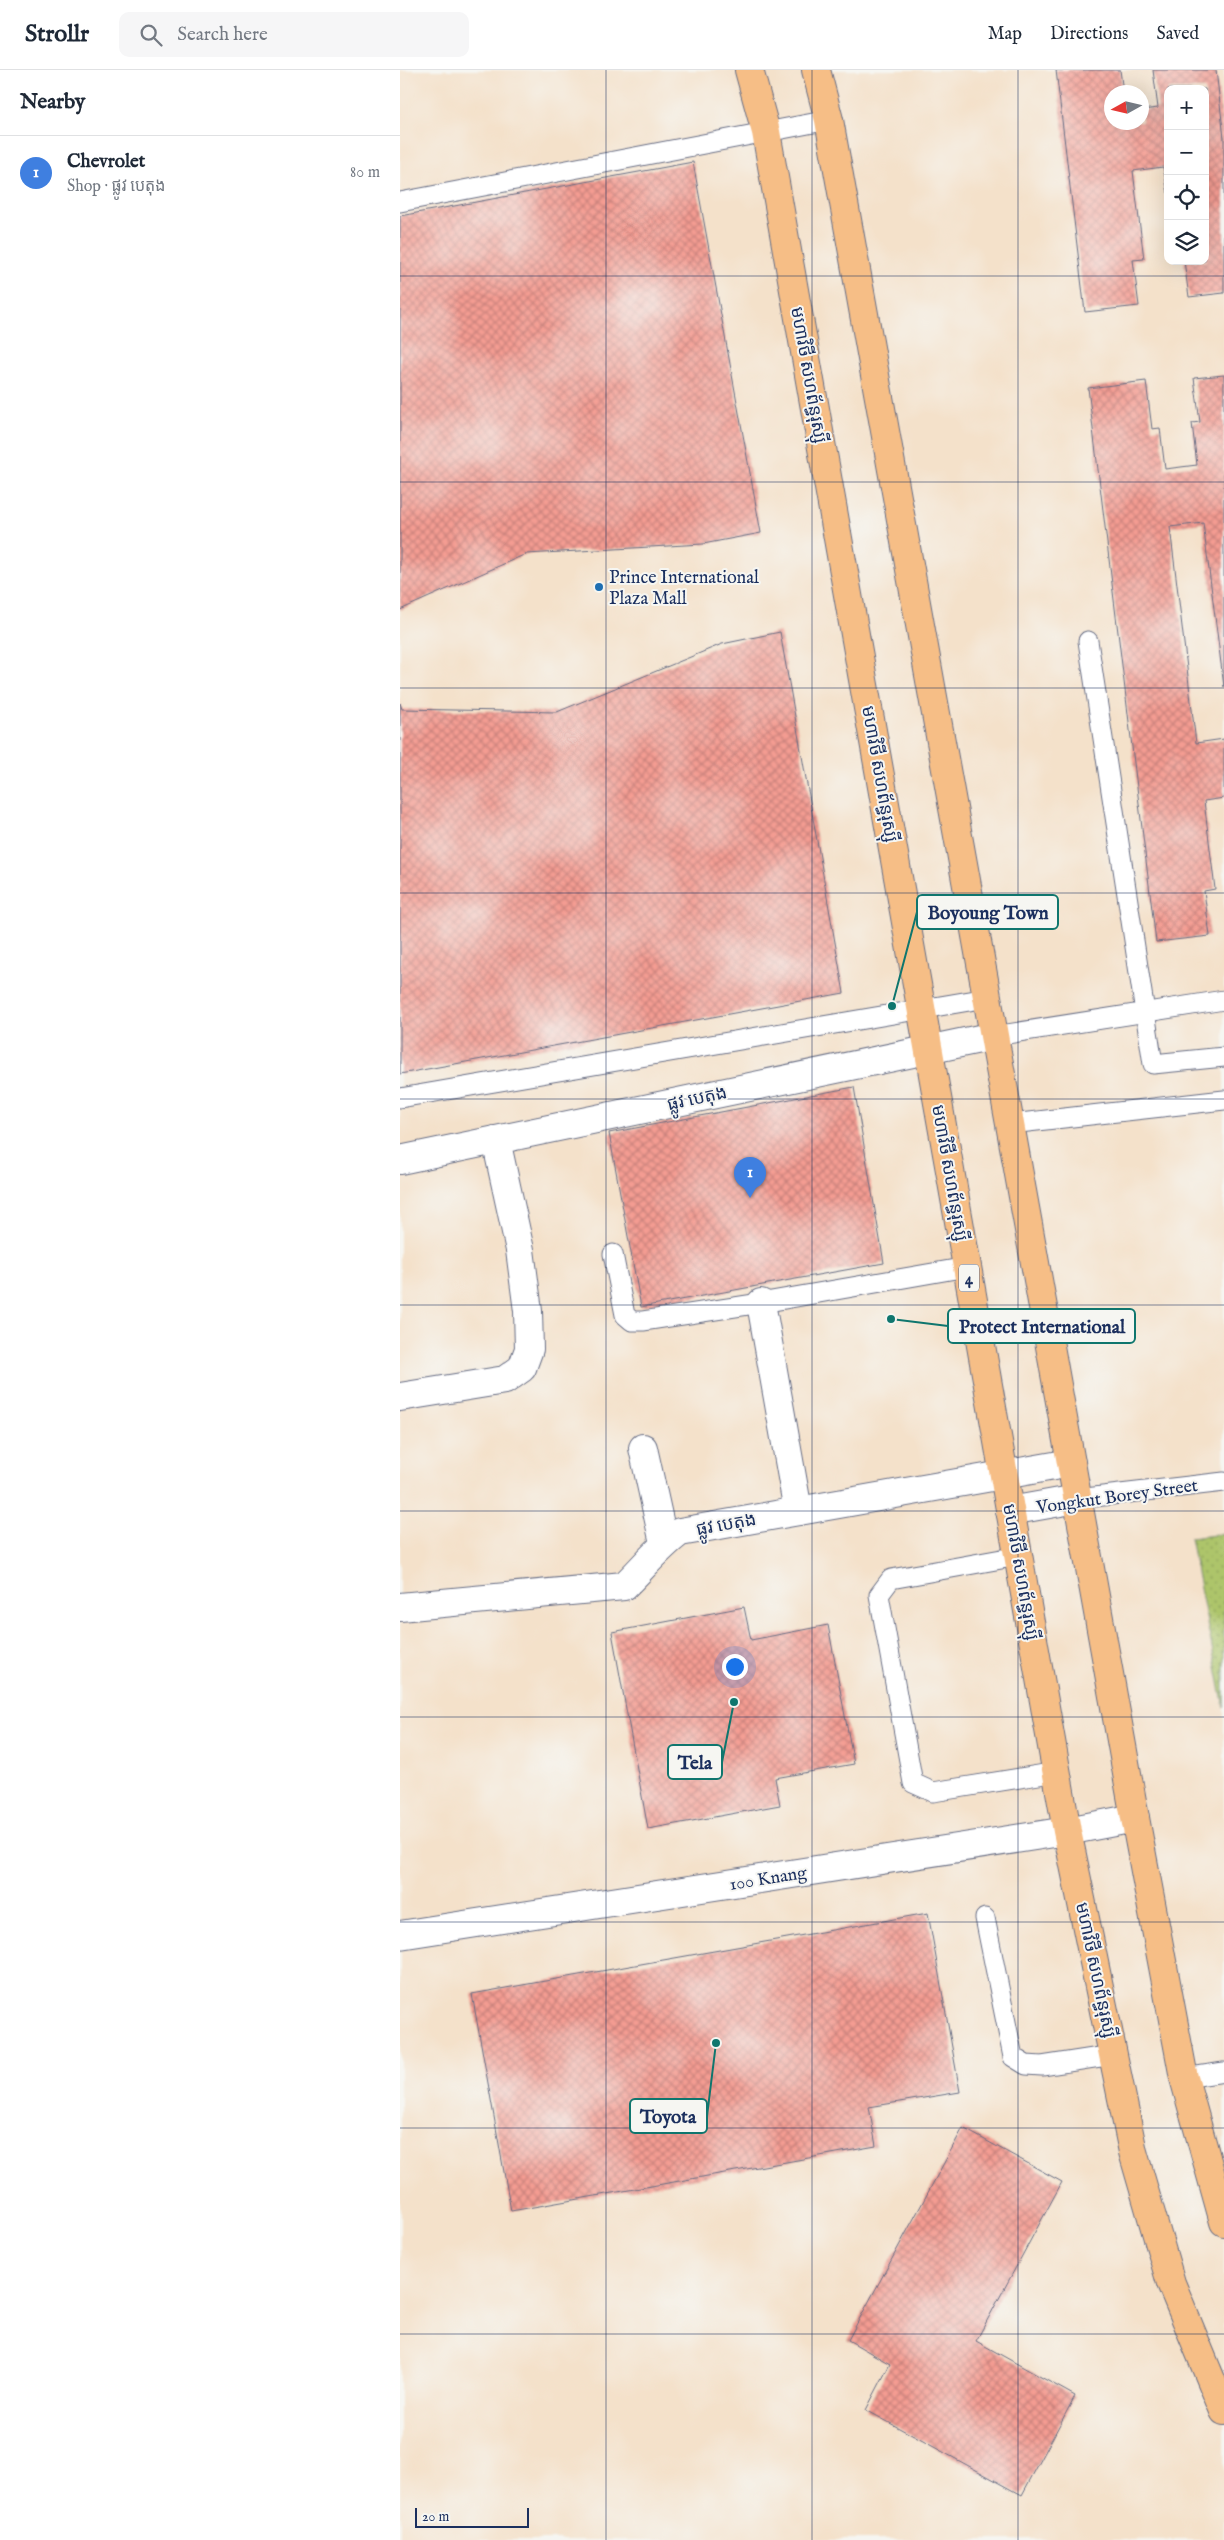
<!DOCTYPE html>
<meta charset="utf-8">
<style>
:root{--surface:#fff;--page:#f6f6f7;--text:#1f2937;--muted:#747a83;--line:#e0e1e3;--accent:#0b8043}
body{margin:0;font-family:"IM FELL English","Noto Sans Khmer",serif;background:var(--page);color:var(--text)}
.controls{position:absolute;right:15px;top:15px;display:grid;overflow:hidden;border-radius:10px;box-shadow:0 5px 20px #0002}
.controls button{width:45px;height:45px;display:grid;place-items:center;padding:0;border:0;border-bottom:1px solid var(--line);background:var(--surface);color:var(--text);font:25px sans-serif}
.compass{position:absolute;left:704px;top:15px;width:45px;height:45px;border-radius:50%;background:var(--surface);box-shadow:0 5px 20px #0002;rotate:262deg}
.scale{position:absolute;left:15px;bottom:12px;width:114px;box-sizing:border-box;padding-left:5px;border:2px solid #1b2f5e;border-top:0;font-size:14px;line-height:18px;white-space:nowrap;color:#1b2f5e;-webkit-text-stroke:4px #f6f6f2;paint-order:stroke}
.you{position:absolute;left:334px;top:1596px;width:18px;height:18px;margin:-12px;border:4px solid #fff;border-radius:50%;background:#1a73e8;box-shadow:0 0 0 8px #1a73e833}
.badge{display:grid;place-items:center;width:32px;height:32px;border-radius:50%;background:var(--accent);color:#fff;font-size:16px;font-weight:700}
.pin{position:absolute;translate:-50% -41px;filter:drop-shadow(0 1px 2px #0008)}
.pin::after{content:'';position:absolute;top:26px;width:18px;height:15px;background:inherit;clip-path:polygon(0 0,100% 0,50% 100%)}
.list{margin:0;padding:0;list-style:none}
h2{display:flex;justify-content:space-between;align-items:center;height:65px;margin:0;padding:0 20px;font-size:21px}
h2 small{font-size:16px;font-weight:400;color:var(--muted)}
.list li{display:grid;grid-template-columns:32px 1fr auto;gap:15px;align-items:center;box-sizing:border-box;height:75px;padding:0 20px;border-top:1px solid var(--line)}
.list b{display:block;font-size:19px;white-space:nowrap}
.list p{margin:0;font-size:16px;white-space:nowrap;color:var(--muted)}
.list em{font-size:16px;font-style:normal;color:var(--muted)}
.icon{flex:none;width:28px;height:28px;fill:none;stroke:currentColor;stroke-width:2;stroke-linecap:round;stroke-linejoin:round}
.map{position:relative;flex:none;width:824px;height:2470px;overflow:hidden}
header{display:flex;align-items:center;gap:30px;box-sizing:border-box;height:70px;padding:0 25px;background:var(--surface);border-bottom:1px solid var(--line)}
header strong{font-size:24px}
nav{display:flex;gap:28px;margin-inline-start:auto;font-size:18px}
.search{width:350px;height:45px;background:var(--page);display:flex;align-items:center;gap:12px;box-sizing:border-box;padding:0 18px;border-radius:10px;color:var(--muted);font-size:19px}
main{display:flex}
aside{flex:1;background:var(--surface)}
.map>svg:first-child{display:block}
.grass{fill:url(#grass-dots);stroke:#647a64}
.building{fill:url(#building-cross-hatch)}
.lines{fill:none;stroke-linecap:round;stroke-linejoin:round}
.lane-casing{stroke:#676d84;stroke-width:21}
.street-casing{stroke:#676d84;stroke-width:30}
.highway-casing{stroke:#676d84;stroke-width:30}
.lane{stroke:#fff;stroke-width:19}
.street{stroke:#fff;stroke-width:28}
.highway{stroke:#f6be86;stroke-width:28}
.grid{fill:none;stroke:#1b2f5e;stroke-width:1;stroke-opacity:0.55}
.poi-dot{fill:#1f6fb2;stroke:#f6f6f2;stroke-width:2}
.labels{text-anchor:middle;stroke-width:4;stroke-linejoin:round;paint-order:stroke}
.shield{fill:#f6f6f2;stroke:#5d6b8a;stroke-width:1}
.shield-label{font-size:16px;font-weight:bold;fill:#1b2f5e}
.street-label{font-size:18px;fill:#1b2f5e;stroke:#f6f6f2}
.poi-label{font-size:18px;fill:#1b2f5e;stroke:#f6f6f2;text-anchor:start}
.leader{fill:none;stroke:#0f766e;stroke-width:2}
.callout-dot{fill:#0f766e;stroke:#f6f6f2;stroke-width:2}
.callout{fill:#f6f6f2;stroke:#0f766e;stroke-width:2}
.callout-label{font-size:19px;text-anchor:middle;font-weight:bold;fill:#1b2f5e}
</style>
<header>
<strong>Strollr</strong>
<div class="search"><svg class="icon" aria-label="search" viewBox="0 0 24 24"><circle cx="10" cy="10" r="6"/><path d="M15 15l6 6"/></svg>Search here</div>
<nav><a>Map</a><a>Directions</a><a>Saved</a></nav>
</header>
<main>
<aside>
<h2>Nearby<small></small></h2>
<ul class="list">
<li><span class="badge" style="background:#3f7fe0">1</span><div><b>Chevrolet</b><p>Shop · ផ្លូវ បេតុង</p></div><em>80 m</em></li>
</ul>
</aside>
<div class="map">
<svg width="824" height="2470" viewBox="0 0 824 2470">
<defs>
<pattern id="grass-dots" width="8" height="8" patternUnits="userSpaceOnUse" patternTransform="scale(1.25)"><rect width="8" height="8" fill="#adc56a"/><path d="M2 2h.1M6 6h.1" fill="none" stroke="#8ca05a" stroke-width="1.8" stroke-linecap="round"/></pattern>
<pattern id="building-cross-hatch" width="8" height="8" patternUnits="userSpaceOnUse" patternTransform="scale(1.25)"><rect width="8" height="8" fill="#f49c92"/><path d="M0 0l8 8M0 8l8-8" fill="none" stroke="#c5807a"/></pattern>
</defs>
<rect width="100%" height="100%" fill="#f6f6f2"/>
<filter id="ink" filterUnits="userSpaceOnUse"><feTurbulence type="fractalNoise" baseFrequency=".02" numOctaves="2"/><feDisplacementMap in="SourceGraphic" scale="10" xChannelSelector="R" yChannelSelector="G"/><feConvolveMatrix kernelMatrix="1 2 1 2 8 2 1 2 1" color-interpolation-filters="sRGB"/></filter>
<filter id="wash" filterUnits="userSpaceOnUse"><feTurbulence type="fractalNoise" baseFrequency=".0096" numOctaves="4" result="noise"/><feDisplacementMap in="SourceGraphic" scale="20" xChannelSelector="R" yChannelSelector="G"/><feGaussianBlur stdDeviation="1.12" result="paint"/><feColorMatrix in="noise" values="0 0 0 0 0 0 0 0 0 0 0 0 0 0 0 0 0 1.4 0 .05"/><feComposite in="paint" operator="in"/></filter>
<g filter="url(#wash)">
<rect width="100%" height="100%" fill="#f4e1ca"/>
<polygon class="grass" points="824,1464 824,1637 790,1468"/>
<g id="blocks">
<g class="building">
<polygon points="656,0 720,0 723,22 712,22 712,52 742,52 742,40 758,38 753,0 816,0 824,68 824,223 789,227 784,191 805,191 805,19 768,19 768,123 763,97 733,101 744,189 733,190 739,236 685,242"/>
<polygon points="293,92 361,463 303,474 126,484 0,540 0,146"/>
<polygon points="824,305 824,617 803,453 770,457 796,673 824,669 824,728 804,731 815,819 804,821 810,866 756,872 688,318 746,311 752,359 760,358 765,399 797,395 792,353 800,352 794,308"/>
<polygon points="380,562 444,923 0,1004 0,633 2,639 157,642 322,574"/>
<polygon points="454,1017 484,1193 241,1237 209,1063"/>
<polygon points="344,1537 351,1570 428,1555 454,1694 375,1708 380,1735 248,1759 212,1562"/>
<polygon points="528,1843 560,2022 469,2037 476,2076 111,2141 72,1924"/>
<polygon points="563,2058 662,2112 576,2271 675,2326 622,2425 466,2340 490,2294 448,2270"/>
</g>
</g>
</g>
<g filter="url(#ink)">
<use href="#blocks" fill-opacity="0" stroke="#676d84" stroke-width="1"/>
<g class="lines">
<defs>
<g id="lane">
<polyline points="0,132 429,50"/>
<polyline points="688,571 753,994 824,987"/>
<polyline points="594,966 824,930"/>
<polyline points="0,1028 587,928"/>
<polyline points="610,1054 824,1030"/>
<polyline points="213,1184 225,1245 232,1251 243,1251 361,1233 567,1197"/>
<polyline points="677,1429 824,1412"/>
<polyline points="618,1486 491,1509 479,1525 513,1713 533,1722 657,1702"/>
<polyline points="585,1848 613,1987 626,1995 642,1996 713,1985"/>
<polyline points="784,2008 824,2002"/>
</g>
<g id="street">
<polyline points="0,1090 594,966"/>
<polyline points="361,1233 398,1441"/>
<polyline points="0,1327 105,1310 122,1298 129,1279 128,1241 120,1180 96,1070"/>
<polyline points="243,1378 264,1473"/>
<polyline points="610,1441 677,1429"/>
<path d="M 0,1537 L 224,1516 C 243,1498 259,1477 280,1462 L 671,1393"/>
<polyline points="0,1865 667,1761 735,1748"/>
</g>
<g id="highway">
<polyline points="349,0 366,62 667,1761 733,2082 771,2213 824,2341"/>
<polyline points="416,0 429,50 735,1748 784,2008 824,2152"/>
</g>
</defs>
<use href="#lane" class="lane-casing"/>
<use href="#street" class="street-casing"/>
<use href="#highway" class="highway-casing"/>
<use href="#lane" class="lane"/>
<use href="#street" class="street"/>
<use href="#highway" class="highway"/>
</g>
</g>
<path class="grid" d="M 206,0 L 206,2470M 412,0 L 412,2470M 618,0 L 618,2470M 0,206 L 824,206M 0,412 L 824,412M 0,618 L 824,618M 0,823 L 824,823M 0,1029 L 824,1029M 0,1235 L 824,1235M 0,1441 L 824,1441M 0,1647 L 824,1647M 0,1852 L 824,1852M 0,2058 L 824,2058M 0,2264 L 824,2264"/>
<circle class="poi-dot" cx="199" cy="517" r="5"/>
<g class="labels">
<rect class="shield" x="559" y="1194.5" width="20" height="27" rx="4"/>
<g class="shield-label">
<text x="569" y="1214">4</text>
</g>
<g class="street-label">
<text transform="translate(409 305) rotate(80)" y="6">មហាវិថី សហព័ន្ធរុស្ស៊ី</text>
<text transform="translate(480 704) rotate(80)" y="6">មហាវិថី សហព័ន្ធរុស្ស៊ី</text>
<text transform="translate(297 1028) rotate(-12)" y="6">ផ្លូវ បេតុង</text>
<text transform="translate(550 1103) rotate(80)" y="6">មហាវិថី សហព័ន្ធរុស្ស៊ី</text>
<text transform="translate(717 1426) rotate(-8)" y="6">Vongkut Borey Street</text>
<text transform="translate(326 1454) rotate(-10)" y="6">ផ្លូវ បេតុង</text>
<text transform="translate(621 1502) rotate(80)" y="6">មហាវិថី សហព័ន្ធរុស្ស៊ី</text>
<text transform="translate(368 1808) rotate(-9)" y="6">100 Knang</text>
<text transform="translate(696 1900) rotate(78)" y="6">មហាវិថី សហព័ន្ធរុស្ស៊ី</text>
</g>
<g class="poi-label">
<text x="209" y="513">Prince International<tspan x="209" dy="21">Plaza Mall</tspan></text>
</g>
</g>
<path class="leader" d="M492 936L517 842M491 1249L548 1256M334 1632L322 1692M316 1973L307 2046"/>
<g class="callout-dot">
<circle cx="492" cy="936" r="5"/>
<circle cx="491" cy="1249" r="5"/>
<circle cx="334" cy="1632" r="5"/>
<circle cx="316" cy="1973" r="5"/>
</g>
<g class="callout">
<rect x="517" y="825" width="141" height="34" rx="5"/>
<rect x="548" y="1239" width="187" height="34" rx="5"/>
<rect x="268" y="1675" width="54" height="34" rx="5"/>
<rect x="230" y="2029" width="77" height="34" rx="5"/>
</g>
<g class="callout-label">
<text x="588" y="849">Boyoung Town</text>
<text x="642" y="1263">Protect International</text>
<text x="295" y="1699">Tela</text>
<text x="268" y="2053">Toyota</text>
</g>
</svg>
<div class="controls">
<button>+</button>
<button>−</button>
<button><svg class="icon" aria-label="locate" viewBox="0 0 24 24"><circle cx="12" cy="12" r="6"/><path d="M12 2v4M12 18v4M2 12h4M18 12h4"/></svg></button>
<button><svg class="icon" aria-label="layers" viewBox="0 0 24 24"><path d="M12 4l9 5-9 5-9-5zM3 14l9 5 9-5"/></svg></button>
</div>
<svg class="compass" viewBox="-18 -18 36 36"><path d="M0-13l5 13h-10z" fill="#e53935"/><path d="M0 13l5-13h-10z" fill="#747a83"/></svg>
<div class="scale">20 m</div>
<div class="you"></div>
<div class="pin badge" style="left:350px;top:1128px;background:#3f7fe0">1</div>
</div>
</main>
